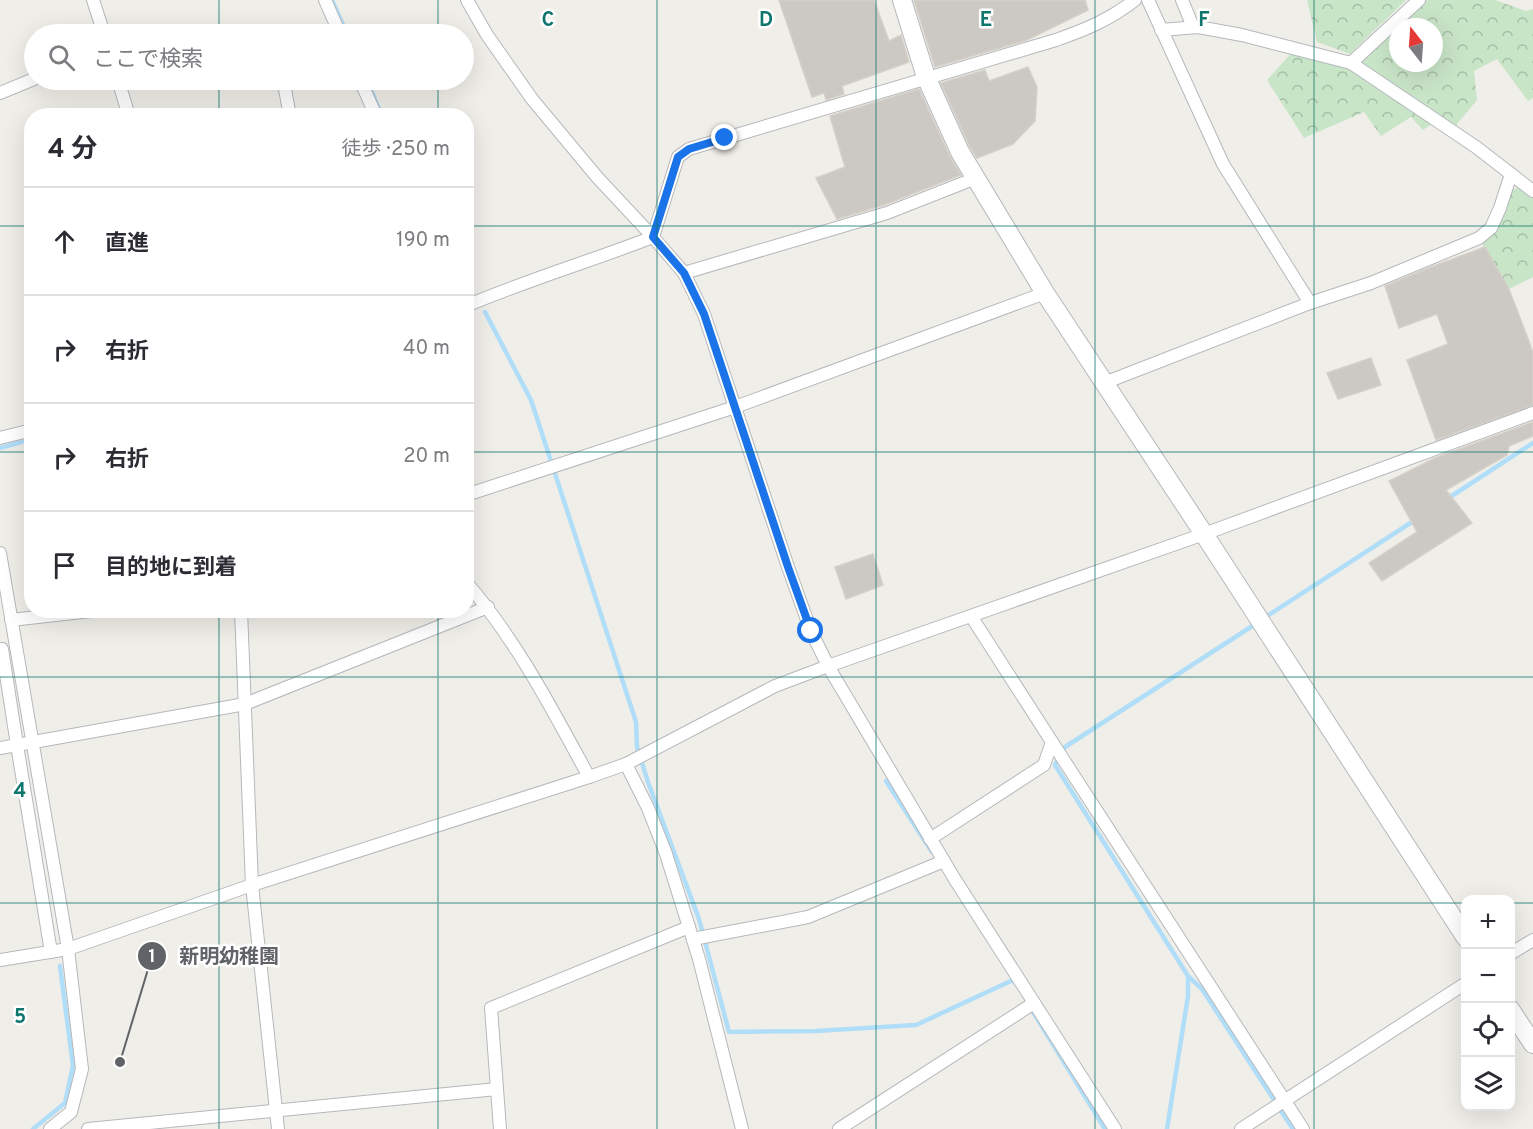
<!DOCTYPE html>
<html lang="ja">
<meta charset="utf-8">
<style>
:root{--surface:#fff;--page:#f7f7f7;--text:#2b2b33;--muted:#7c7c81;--line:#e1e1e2}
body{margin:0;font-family:Overpass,"Noto Sans JP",sans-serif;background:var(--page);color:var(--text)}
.controls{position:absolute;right:18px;bottom:18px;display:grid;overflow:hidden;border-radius:12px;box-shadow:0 6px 24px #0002}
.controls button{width:54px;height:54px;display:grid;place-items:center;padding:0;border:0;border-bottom:2px solid var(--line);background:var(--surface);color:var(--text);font:30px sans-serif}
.compass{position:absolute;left:1389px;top:18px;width:54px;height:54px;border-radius:50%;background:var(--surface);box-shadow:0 6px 24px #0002;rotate:343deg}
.stop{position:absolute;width:18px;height:18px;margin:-14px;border:4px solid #1a73e8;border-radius:50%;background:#fff}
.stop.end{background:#1a73e8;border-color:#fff;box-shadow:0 2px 6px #0008}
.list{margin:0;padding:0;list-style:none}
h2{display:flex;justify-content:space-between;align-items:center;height:78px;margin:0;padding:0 24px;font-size:26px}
h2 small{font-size:20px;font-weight:400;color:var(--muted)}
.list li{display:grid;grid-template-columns:39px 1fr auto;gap:18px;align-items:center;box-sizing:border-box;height:108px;padding:0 24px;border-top:2px solid var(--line)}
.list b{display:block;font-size:22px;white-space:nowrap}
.list em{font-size:20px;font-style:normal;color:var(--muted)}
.icon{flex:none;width:33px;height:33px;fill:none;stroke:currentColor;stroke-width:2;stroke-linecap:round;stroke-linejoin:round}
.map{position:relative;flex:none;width:1533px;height:1129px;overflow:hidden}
.search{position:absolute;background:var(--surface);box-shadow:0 6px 24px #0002;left:24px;top:24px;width:450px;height:66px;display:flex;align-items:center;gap:15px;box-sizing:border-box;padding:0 21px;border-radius:33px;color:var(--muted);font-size:22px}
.panel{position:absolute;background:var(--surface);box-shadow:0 6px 24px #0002;left:24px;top:108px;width:450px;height:510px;border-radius:24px}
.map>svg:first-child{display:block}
.forest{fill:url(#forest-crowns);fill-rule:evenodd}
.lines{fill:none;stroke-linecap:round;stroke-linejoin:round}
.stream{stroke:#b0ddf8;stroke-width:4.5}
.building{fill:#ccc9c5;stroke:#d5d0c7;stroke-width:1.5}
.street-casing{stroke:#b5b8bb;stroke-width:14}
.secondary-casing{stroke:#b4b7bb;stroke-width:20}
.street{stroke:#fff;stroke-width:12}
.secondary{stroke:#fff;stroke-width:18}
.route{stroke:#1a73e8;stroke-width:8}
.grid{fill:none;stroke:#0f766e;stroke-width:1.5;stroke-opacity:0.55}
.grid-label{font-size:20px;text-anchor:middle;font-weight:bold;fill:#0f766e;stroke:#fff;stroke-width:5;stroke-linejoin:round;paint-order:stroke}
.leader{fill:none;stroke:#606367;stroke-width:2}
.callout-dot{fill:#606367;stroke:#fff;stroke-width:2}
.mark-label{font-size:18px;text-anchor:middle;font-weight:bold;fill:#fff}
.callout-label{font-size:20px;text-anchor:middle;font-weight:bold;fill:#606367;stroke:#fff;stroke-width:5;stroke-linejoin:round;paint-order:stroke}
</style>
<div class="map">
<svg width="1533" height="1129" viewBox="0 0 1533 1129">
<defs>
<pattern id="forest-crowns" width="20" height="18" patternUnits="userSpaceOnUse" patternTransform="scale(1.5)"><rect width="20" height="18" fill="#c9e5c8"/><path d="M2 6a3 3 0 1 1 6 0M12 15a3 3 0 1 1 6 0" fill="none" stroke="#a7bda6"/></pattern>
</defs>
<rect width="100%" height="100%" fill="#f0eee9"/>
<g class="forest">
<polygon points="1307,0 1406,0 1350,54 1317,42"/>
<path d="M 1419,0 L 1495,0 L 1526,11 L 1533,9 L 1533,98 L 1528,101 L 1497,59 L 1474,71 L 1477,100 L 1457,124 L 1459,135 L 1435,122 L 1423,130 L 1411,117 L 1381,136 L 1364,112 L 1304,138 L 1267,80 L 1295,49 L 1351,63 ZM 1398,27 L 1434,27 L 1434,63 L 1398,63 Z"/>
<polygon points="1520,186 1533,191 1533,277 1509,289 1479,238 1504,195"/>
</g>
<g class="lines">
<g class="stream">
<polyline points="332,0 347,34"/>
<polyline points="367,80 382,116"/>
<polyline points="466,290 468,292"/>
<polyline points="485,312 531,400 636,722 637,747 648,782 699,919 729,1032 816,1031 916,1025 1013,980 1016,984"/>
<polyline points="0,448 32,439"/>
<polyline points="1447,499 1533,443"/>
<polyline points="1264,618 1415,520"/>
<polyline points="886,781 932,852"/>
<polyline points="1188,976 1202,989 1274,1100"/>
<polyline points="1030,1007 1105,1129"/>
<polyline points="1281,1111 1293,1129"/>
<polyline points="33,1129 65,1103 73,1066 60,966"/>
<polyline points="1167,1129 1188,996 1188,976 1055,765 1065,747 1257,623"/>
</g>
</g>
<g class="building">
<polygon points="779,0 874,0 889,41 901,35 909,62 842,86 844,94 826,100 824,93 812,97"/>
<polygon points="914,0 1085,0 1088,10 1027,40 935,67"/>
<polygon points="1028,67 1037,87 1035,121 1013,144 977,158 970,147 941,83 985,70 989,81"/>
<polygon points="919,89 950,157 961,175 884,205 837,219 816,178 845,167 830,116"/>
<polygon points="1485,247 1509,289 1533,352 1533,405 1436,440 1407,360 1448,344 1437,314 1399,328 1385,286 1431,267"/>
<polygon points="1371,358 1381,385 1338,399 1327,373"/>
<polygon points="1533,422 1533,436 1509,446 1507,455 1446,490 1472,523 1382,581 1369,563 1417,532 1389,481 1435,458"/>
<polygon points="873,554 883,585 846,599 835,567"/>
</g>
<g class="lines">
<defs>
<g id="street">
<polyline points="93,0 104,34"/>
<polyline points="325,0 340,34"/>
<polyline points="467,0 487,35 532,99 597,177 653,237 684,273 704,314 788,567 811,631 828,666 954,878 1115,1129"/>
<polyline points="1148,0 1223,164 1310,303"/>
<polyline points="1182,0 1193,27"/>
<polyline points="1161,30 1198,27 1242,35 1351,63 1476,147 1533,191"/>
<polyline points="1351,63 1419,0"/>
<polyline points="118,80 129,116"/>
<polyline points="360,80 376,116"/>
<polyline points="284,84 290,116"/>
<polyline points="0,93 34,79"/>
<path d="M 653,237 L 678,157 L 689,149 L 1056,40 C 1087,29 1109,20 1135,0"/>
<polyline points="684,273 887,213 976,178"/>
<path d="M 466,306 C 527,280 591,261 653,237"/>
<polyline points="1104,383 1310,303 1371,283 1479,238 1491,228 1500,208 1511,174"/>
<polyline points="0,438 32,430"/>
<polyline points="466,495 735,407 1045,293"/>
<polyline points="0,553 68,949 82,1069 71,1112 50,1129"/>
<path d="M 466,582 C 517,641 552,709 589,777"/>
<polyline points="241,610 252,885 278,1129"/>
<polyline points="971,616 1052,742 1303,1129"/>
<polyline points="11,620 91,611"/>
<polyline points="0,748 17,745 2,649"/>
<polyline points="626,764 648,808 666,854 699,959 742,1129"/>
<polyline points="930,839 1044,765 1052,742"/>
<polyline points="693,939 808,917 944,861"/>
<polyline points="51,952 17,745 245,704 488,607"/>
<polyline points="1510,954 1533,940"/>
<polyline points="0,960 68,949 252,885 589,777 626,764 775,686 828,666 1204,534 1533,413"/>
<polyline points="88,1129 497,1089"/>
<polyline points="500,1129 491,1008 689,927"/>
<polyline points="839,1129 1034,1003"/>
<polyline points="1241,1129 1466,983"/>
</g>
<g id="secondary">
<polyline points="902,0 926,77 960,152 1045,293 1204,534 1466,938"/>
<polyline points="1510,1009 1533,1044"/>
</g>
</defs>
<use href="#street" class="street-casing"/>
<use href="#secondary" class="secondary-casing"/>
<use href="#street" class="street"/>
<use href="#secondary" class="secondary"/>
</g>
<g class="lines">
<polyline class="route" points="725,138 689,149 678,157 653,237 684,273 704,314 788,567 811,631"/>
</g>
<path class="grid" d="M 219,0 L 219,34M 438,0 L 438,34M 657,0 L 657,1129M 876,0 L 876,1129M 1095,0 L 1095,1129M 1314,0 L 1314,1129M 219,80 L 219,116M 438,80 L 438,116M 0,226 L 32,226M 466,226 L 1533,226M 0,452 L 32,452M 466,452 L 1533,452M 219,610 L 219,1129M 438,610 L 438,1129M 0,677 L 1533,677M 0,903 L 1466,903M 1510,903 L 1533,903"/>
<g class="grid-label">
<text x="548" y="26">C</text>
<text x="766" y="26">D</text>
<text x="986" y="26">E</text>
<text x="1204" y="26">F</text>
<text x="20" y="797">4</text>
<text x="20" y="1023">5</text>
</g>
<path class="leader" d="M120 1062L152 956"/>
<g class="callout-dot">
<circle cx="120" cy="1062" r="6"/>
<circle cx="152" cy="956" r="15"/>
</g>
<g class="mark-label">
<text x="152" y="962">1</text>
</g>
<g class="callout-label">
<text x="229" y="963">新明幼稚園</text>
</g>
</svg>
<div class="controls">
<button>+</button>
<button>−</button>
<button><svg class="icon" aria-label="locate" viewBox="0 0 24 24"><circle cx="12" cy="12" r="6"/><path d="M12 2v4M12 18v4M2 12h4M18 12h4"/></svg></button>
<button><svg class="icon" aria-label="layers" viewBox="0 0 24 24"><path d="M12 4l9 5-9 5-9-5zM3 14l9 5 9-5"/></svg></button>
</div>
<svg class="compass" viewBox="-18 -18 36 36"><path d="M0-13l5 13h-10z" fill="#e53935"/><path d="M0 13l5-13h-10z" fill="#7c7c81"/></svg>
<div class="stop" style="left:811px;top:631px"></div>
<div class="stop end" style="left:725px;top:138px"></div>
<div class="search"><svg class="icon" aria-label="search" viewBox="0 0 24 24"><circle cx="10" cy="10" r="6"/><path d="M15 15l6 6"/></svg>ここで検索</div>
<section class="panel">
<h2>4 分<small>徒歩 · 250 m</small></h2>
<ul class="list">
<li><svg class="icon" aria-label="ahead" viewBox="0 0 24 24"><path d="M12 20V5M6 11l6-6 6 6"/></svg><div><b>直進</b></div><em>190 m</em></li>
<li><svg class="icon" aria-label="right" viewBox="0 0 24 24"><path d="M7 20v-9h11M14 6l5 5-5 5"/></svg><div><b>右折</b></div><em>40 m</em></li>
<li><svg class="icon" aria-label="right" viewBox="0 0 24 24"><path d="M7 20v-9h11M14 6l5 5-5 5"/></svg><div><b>右折</b></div><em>20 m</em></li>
<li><svg class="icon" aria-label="arrive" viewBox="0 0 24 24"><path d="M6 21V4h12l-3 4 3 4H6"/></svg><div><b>目的地に到着</b></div></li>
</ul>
</section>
</div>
